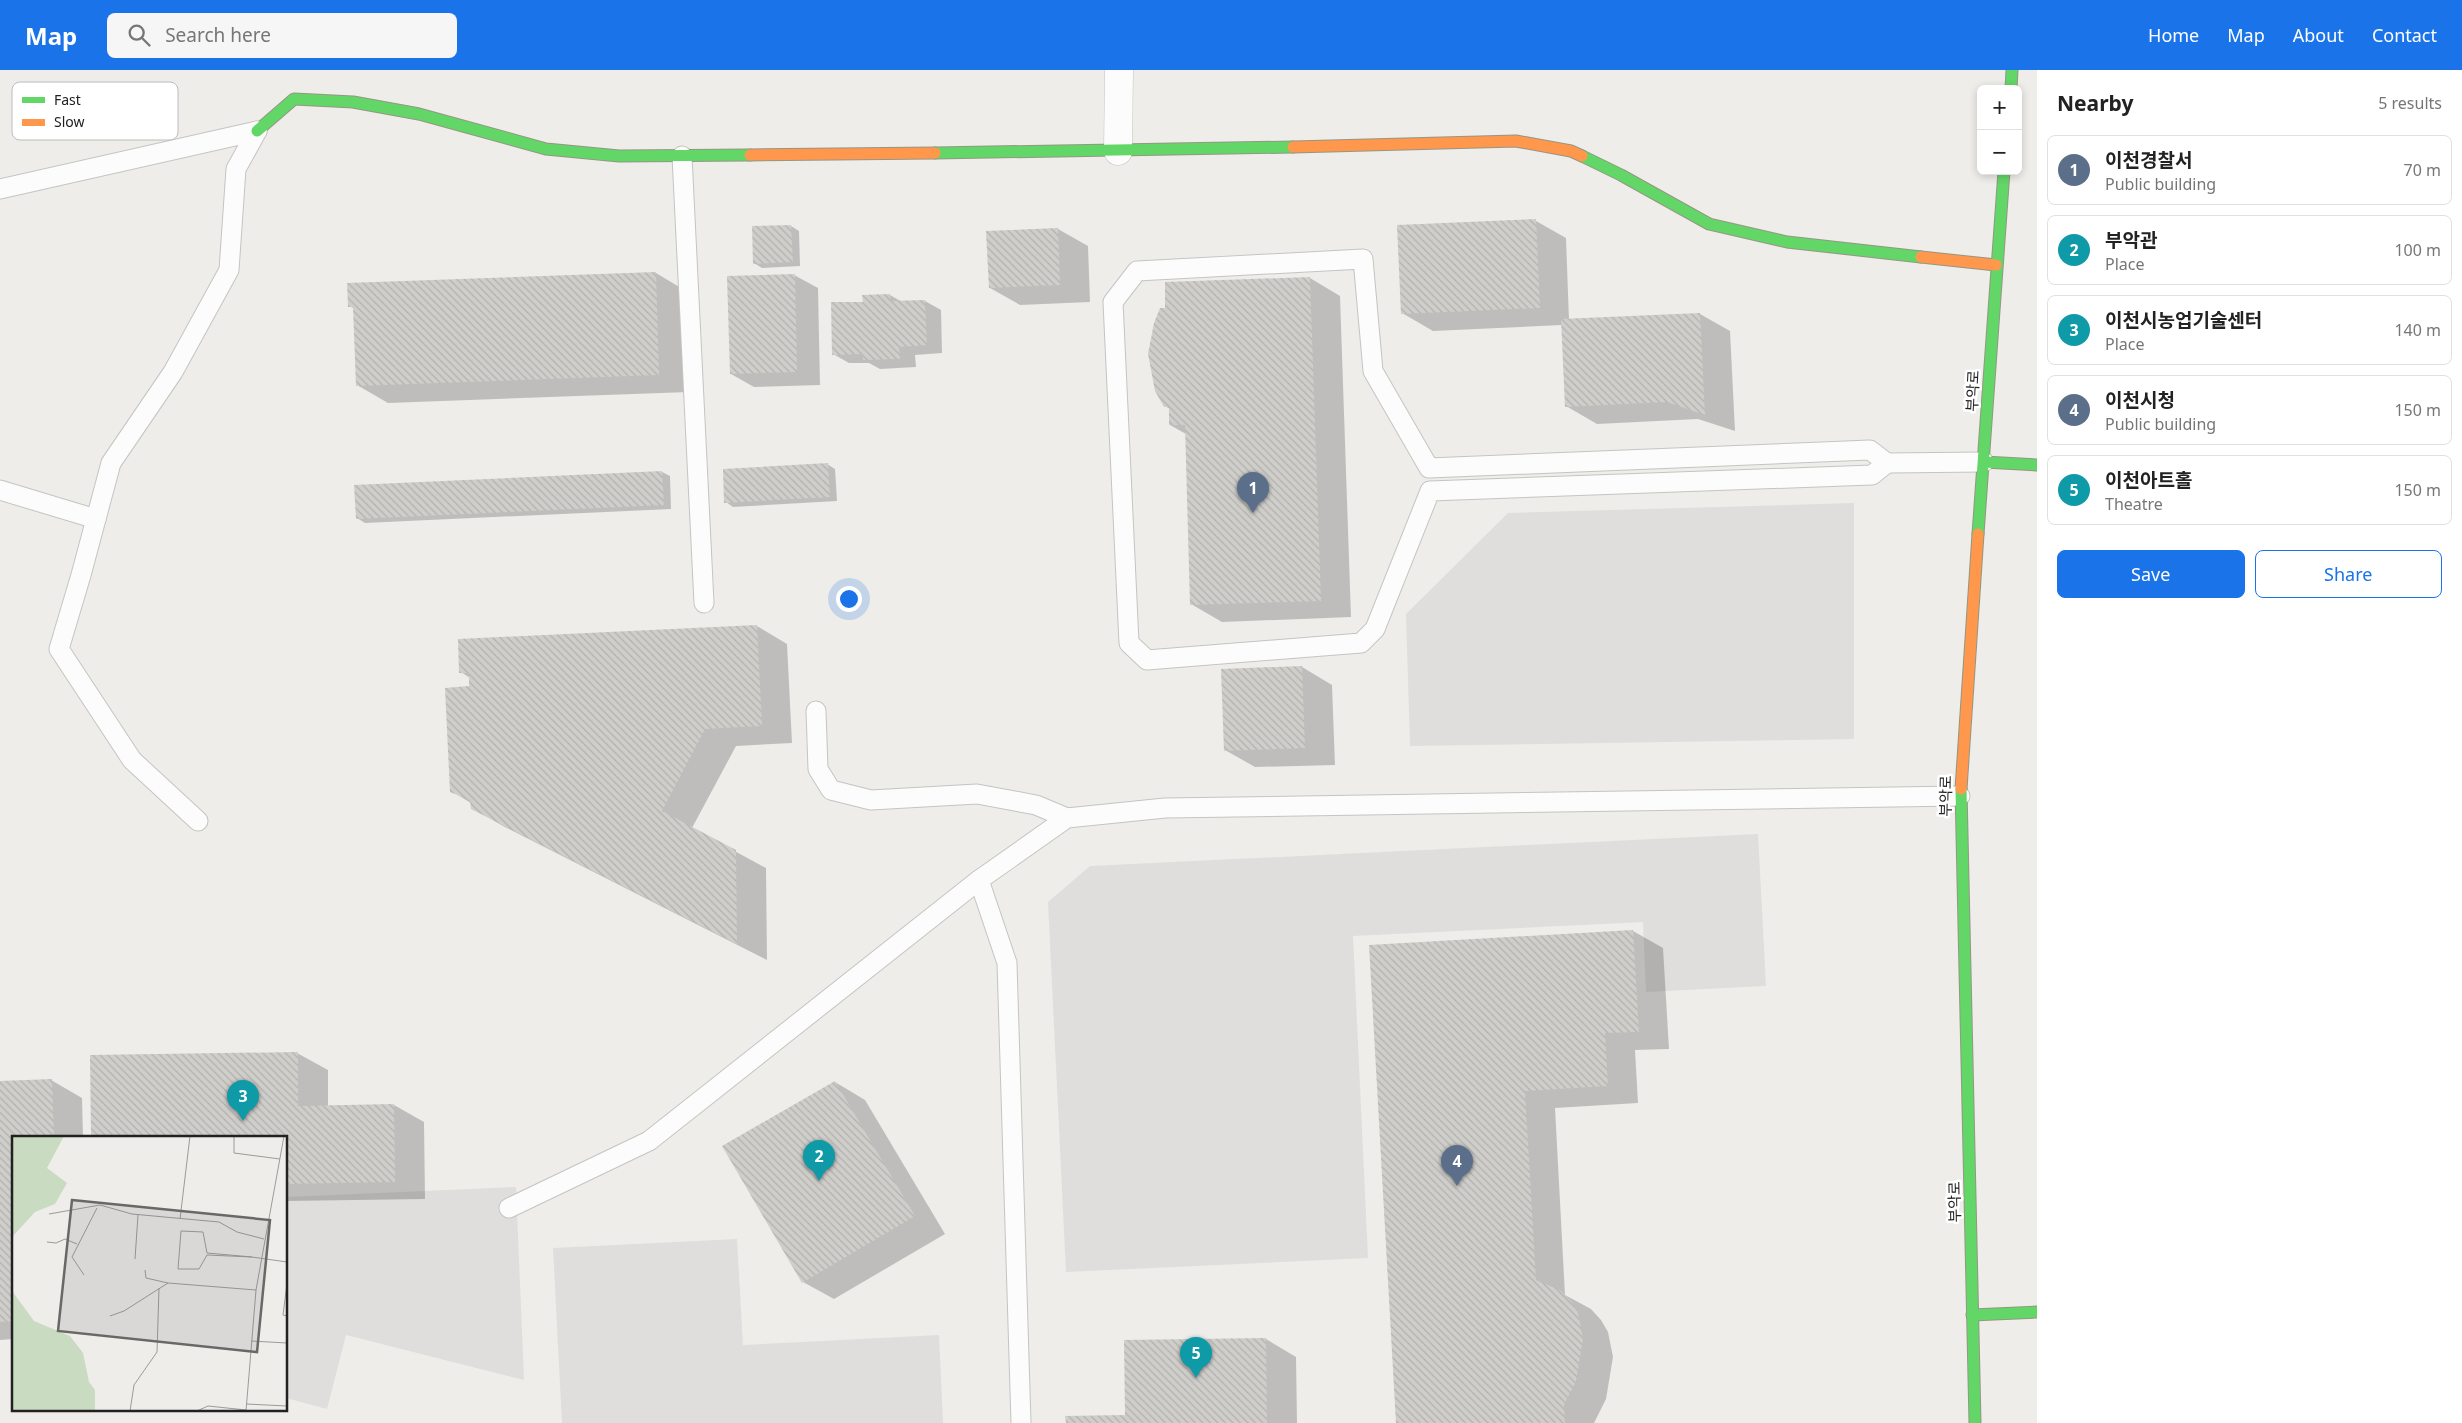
<!DOCTYPE html>
<meta charset="utf-8">
<style>
:root{--surface:#fff;--page:#f6f6f6;--text:#222;--muted:#767676;--line:#e0e0e0;--accent:#1a73e8}
body{margin:0;font-family:"Noto Sans","Noto Sans KR",sans-serif;background:var(--page);color:var(--text)}
.controls{position:absolute;right:15px;top:15px;display:grid;overflow:hidden;border-radius:8px;box-shadow:0 2px 8px #0003}
.controls button{width:45px;height:45px;display:grid;place-items:center;padding:0;border:0;border-bottom:1px solid var(--line);background:var(--surface);color:var(--text);font:25px sans-serif}
.you{position:absolute;left:848px;top:528px;width:18px;height:18px;margin:-12px;border:4px solid #fff;border-radius:50%;background:#1a73e8;box-shadow:0 0 0 8px #1a73e833}
.badge{display:grid;place-items:center;width:32px;height:32px;border-radius:50%;background:var(--accent);color:#fff;font-size:16px;font-weight:700}
.pin{position:absolute;translate:-50% -41px;filter:drop-shadow(0 1px 2px #0008)}
.pin::after{content:'';position:absolute;top:26px;width:18px;height:15px;background:inherit;clip-path:polygon(0 0,100% 0,50% 100%)}
.list{margin:0;padding:0;list-style:none}
h2{display:flex;justify-content:space-between;align-items:center;height:65px;margin:0;padding:0 20px;font-size:21px}
h2 small{font-size:16px;font-weight:400;color:var(--muted)}
.list li{display:grid;grid-template-columns:32px 1fr auto;gap:15px;align-items:center;box-sizing:border-box;height:70px;margin:0 10px 10px;padding:0 10px;border:1px solid var(--line);border-radius:8px}
.list b{display:block;font-size:19px;white-space:nowrap}
.list p{margin:0;font-size:16px;white-space:nowrap;color:var(--muted)}
.list em{font-size:16px;font-style:normal;color:var(--muted)}
.actions{display:flex;gap:10px;padding:15px 20px}
.actions a{flex:1;padding:11px 0;border:1px solid var(--accent);border-radius:8px;text-align:center;font-size:18px;color:var(--accent)}
.actions .main{background:var(--accent);color:#fff}
.icon{flex:none;width:28px;height:28px;fill:none;stroke:currentColor;stroke-width:2;stroke-linecap:round;stroke-linejoin:round}
.map{position:relative;flex:none;width:2037px;height:1353px;overflow:hidden}
header{display:flex;align-items:center;gap:30px;box-sizing:border-box;height:70px;padding:0 25px;background:var(--accent);color:#fff}
header strong{font-size:24px}
nav{display:flex;gap:28px;margin-inline-start:auto;font-size:18px}
.search{width:350px;height:45px;background:var(--page);display:flex;align-items:center;gap:12px;box-sizing:border-box;padding:0 18px;border-radius:8px;color:var(--muted);font-size:19px}
main{display:flex}
aside{flex:1;background:var(--surface)}
.map>svg:first-child{display:block}
.parking{fill:#dfdedd}
.shadow{fill:#0003}
.building{fill:url(#building-back-hatch)}
.lines{fill:none;stroke-linecap:round;stroke-linejoin:round}
.lane-casing{stroke:#c4c4c2;stroke-width:21}
.street-casing{stroke:#c4c4c2;stroke-width:29}
.fast-casing{stroke:#949783;stroke-width:13}
.slow-casing{stroke:#949783;stroke-width:13}
.lane{stroke:#fcfcfc;stroke-width:19}
.street{stroke:#fcfcfc;stroke-width:28}
.fast{stroke:#63d668;stroke-width:11}
.slow{stroke:#ff974d;stroke-width:11}
.labels{text-anchor:middle;stroke-width:5;stroke-linejoin:round;paint-order:stroke}
.street-label{font-size:15px;fill:#212121;stroke:#fff}
.inset-road{fill:none;stroke:#9c9b9a;stroke-width:1}
.view{fill:#696867;fill-opacity:0.15;stroke:#696867;stroke-width:2.5}
.inset-edge{fill:none;stroke:#212121;stroke-width:2.5}
.key{fill:#fff;stroke:#bcbcbc;stroke-width:1}
.key-label{font-size:14px;fill:#212121}
</style>
<header>
<strong>Map</strong>
<div class="search"><svg class="icon" aria-label="search" viewBox="0 0 24 24"><circle cx="10" cy="10" r="6"/><path d="M15 15l6 6"/></svg>Search here</div>
<nav><a>Home</a><a>Map</a><a>About</a><a>Contact</a></nav>
</header>
<main>
<div class="map">
<svg width="2037" height="1353" viewBox="0 0 2037 1353">
<defs>
<pattern id="building-back-hatch" width="6" height="6" patternUnits="userSpaceOnUse" patternTransform="scale(1.25)"><rect width="6" height="6" fill="#cfcecb"/><path d="M-1 5l2 2M0 0l6 6M5-1l2 2" fill="none" stroke="#b1b1ae"/></pattern>
</defs>
<rect width="100%" height="100%" fill="#eeedea"/>
<g class="parking">
<polygon points="1854,433 1854,669 1410,676 1406,544 1508,443"/>
<polygon points="1758,764 1766,916 1646,922 1643,852 1353,866 1368,1188 1066,1202 1048,832 1090,796"/>
<polygon points="516,1117 524,1310 346,1265 327,1339 286,1328 286,1127"/>
<polygon points="737,1169 743,1275 939,1265 943,1353 562,1353 553,1178"/>
</g>
<g class="shadow">
<polygon points="1536,151 1566,168 1569,250 1700,244 1730,261 1735,361 1698,349 1597,354 1566,336 1562,255 1433,261 1402,243"/>
<polygon points="791,156 799,161 800,196 762,198 754,193 753,157"/>
<polygon points="1058,159 1088,176 1090,232 1020,235 990,218"/>
<polygon points="656,203 686,221 689,322 388,333 357,315 355,239 349,236"/>
<polygon points="794,205 818,218 820,315 754,317 731,304"/>
<polygon points="1310,208 1340,226 1351,547 1222,552 1191,534 1186,364 1170,355 1170,339 1165,336 1166,213"/>
<polygon points="890,225 902,232 925,231 941,240 942,283 915,285 916,297 880,299 869,293 849,293 833,284 864,233"/>
<polygon points="827,394 835,399 837,431 733,437 726,432"/>
<polygon points="662,402 670,406 671,439 365,453 357,448 356,416"/>
<polygon points="757,556 787,574 792,673 736,676 692,758 766,798 767,890 503,756 472,738 471,733 451,721 471,618 470,608 461,602"/>
<polygon points="1302,597 1332,615 1335,695 1255,697 1225,680"/>
<polygon points="1633,861 1663,878 1669,979 1635,980 1638,1033 1555,1038 1565,1225 1591,1239 1601,1250 1608,1262 1613,1287 1606,1329 1594,1353 1398,1353 1370,876"/>
<polygon points="297,983 328,1000 328,1036 394,1035 424,1052 425,1129 286,1131 286,1067"/>
<polygon points="51,1010 82,1028 83,1067 14,1067 14,1269 0,1270 0,1012"/>
<polygon points="835,1012 865,1030 945,1164 834,1229 803,1212"/>
<polygon points="1266,1269 1296,1287 1297,1353 1067,1353 1127,1346"/>
</g>
<g class="building">
<polygon points="1536,149 1540,238 1401,244 1397,155"/>
<polygon points="791,155 793,192 753,194 752,156"/>
<polygon points="1058,158 1060,215 989,218 986,161"/>
<polygon points="656,202 659,305 356,316 353,237 348,237 347,213"/>
<polygon points="795,204 797,302 730,304 727,206"/>
<polygon points="1310,207 1321,531 1190,535 1185,355 1169,355 1169,337 1164,337 1155,321 1148,284 1154,253 1160,238 1165,238 1165,212"/>
<polygon points="890,224 891,231 925,230 927,275 899,277 900,289 863,290 863,284 832,285 831,232 863,232 862,225"/>
<polygon points="1700,243 1705,345 1667,332 1565,337 1561,249"/>
<polygon points="828,393 830,427 724,433 723,399"/>
<polygon points="662,401 664,435 356,449 354,415"/>
<polygon points="757,555 762,656 705,659 662,741 736,780 737,874 471,739 470,730 450,722 445,618 469,616 469,603 459,603 458,569"/>
<polygon points="1302,596 1305,678 1224,681 1221,599"/>
<polygon points="1633,860 1639,962 1605,963 1608,1016 1525,1021 1536,1210 1560,1220 1571,1231 1578,1243 1583,1269 1576,1311 1564,1335 1565,1353 1396,1353 1369,875"/>
<polygon points="298,982 298,1036 394,1034 395,1112 286,1114 286,1067 91,1067 90,985"/>
<polygon points="52,1009 54,1067 14,1067 14,1251 0,1252 0,1011"/>
<polygon points="835,1011 915,1146 802,1213 722,1076"/>
<polygon points="1266,1268 1267,1353 1066,1353 1065,1346 1125,1345 1124,1270"/>
</g>
<g class="lines">
<defs>
<g id="lane">
<polyline points="682,86 704,533"/>
<polyline points="0,119 257,61"/>
<polygon points="1363,189 1373,301 1429,398 1870,380 1887,393 1872,405 1430,421 1375,559 1361,573 1147,590 1129,573 1113,232 1137,201"/>
<polyline points="1887,393 1984,392"/>
<polyline points="0,420 96,449"/>
<polyline points="816,641 818,699 831,720 871,730 977,724 1036,735 1067,748"/>
<polyline points="198,751 132,690 59,579 81,505 111,393 173,302 229,200 236,99 257,61"/>
<polyline points="979,810 1007,893 1021,1353"/>
<polyline points="509,1138 649,1071 979,810 1067,748 1165,738 1960,726"/>
</g>
<polyline id="street" points="1118,81 1119,0"/>
<g id="fast">
<polyline points="2011,19 2012,0"/>
<polyline points="257,61 294,29 353,32 419,44 546,79 619,86 750,85"/>
<polyline points="935,83 1293,77"/>
<polyline points="1582,86 1621,105 1709,154 1787,172 1921,187"/>
<polyline points="1984,392 2037,395"/>
<polyline points="1978,464 2004,101"/>
<polyline points="1961,719 1975,1353"/>
<polyline points="1972,1245 2037,1242"/>
</g>
<g id="slow">
<polyline points="1293,77 1516,71 1571,81 1582,86"/>
<polyline points="750,85 935,83"/>
<polyline points="1921,187 1996,195"/>
<polyline points="1961,719 1978,464"/>
</g>
</defs>
<use href="#lane" class="lane-casing"/>
<use href="#street" class="street-casing"/>
<use href="#fast" class="fast-casing"/>
<use href="#slow" class="slow-casing"/>
<use href="#lane" class="lane"/>
<use href="#street" class="street"/>
<use href="#fast" class="fast"/>
<use href="#slow" class="slow"/>
</g>
<g class="labels">
<g class="street-label">
<text transform="translate(1973 321) rotate(-87)" y="5">부악로</text>
<text transform="translate(1946 726) rotate(-89)" y="5">부악로</text>
<text transform="translate(1955 1132) rotate(-91)" y="5">부악로</text>
</g>
</g>
<g transform="translate(12 1066)">
<rect width="275" height="275" fill="#eeedea"/>
<path d="M 0,0 L 52,0 L 35,32 L 55,47 L 43,68 L 23,76 L 0,101 ZM 0,155 L 22,185 L 58,200 L 71,217 L 77,246 L 83,254 L 83,275 L 0,275 Z" fill="#c9dbc1"/>
<path class="inset-road" d="M 222,0 L 222,17 L 268,23M 37,78 L 88,69 L 120,78 L 207,86 L 225,96 L 252,103M 168,83 L 178,0M 169,95 L 191,96 L 195,117 L 240,121 L 195,119 L 187,133 L 166,133 ZM 35,106 L 44,107 L 53,103 L 65,108M 240,121 L 275,126M 123,123 L 126,79M 133,134 L 134,142 L 156,147M 72,139 L 60,121 L 85,72M 275,148 L 271,179 L 275,180M 98,180 L 112,175 L 156,147 L 244,154M 239,205 L 275,207M 234,268 L 275,270M 118,275 L 122,249 L 145,216 L 147,152M 185,275 L 196,270 L 234,274M 234,275 L 244,154 L 272,0"/>
<path class="view" d="M 60,64 L 258,84 L 245,216 L 46,195 Z"/>
<rect width="275" height="275" class="inset-edge"/>
</g>
<rect x="12" y="12" width="166" height="58" rx="8" class="key"/>
<rect x="22" y="27" width="23" height="6" fill="#63d668"/>
<rect x="22" y="49" width="23" height="7" fill="#ff974d"/>
<g class="key-label">
<text x="54" y="35">Fast</text>
<text x="54" y="57">Slow</text>
</g>
</svg>
<div class="controls">
<button>+</button>
<button>−</button>
</div>
<div class="you"></div>
<div class="pin badge" style="left:1253px;top:443px;background:#5c6f8a">1</div>
<div class="pin badge" style="left:819px;top:1111px;background:#0f9aa8">2</div>
<div class="pin badge" style="left:243px;top:1051px;background:#0f9aa8">3</div>
<div class="pin badge" style="left:1457px;top:1116px;background:#5c6f8a">4</div>
<div class="pin badge" style="left:1196px;top:1308px;background:#0f9aa8">5</div>
</div>
<aside>
<h2>Nearby<small>5 results</small></h2>
<ul class="list">
<li><span class="badge" style="background:#5c6f8a">1</span><div><b>이천경찰서</b><p>Public building</p></div><em>70 m</em></li>
<li><span class="badge" style="background:#0f9aa8">2</span><div><b>부악관</b><p>Place</p></div><em>100 m</em></li>
<li><span class="badge" style="background:#0f9aa8">3</span><div><b>이천시농업기술센터</b><p>Place</p></div><em>140 m</em></li>
<li><span class="badge" style="background:#5c6f8a">4</span><div><b>이천시청</b><p>Public building</p></div><em>150 m</em></li>
<li><span class="badge" style="background:#0f9aa8">5</span><div><b>이천아트홀</b><p>Theatre</p></div><em>150 m</em></li>
</ul>
<div class="actions"><a class="main">Save</a><a>Share</a></div>
</aside>
</main>
